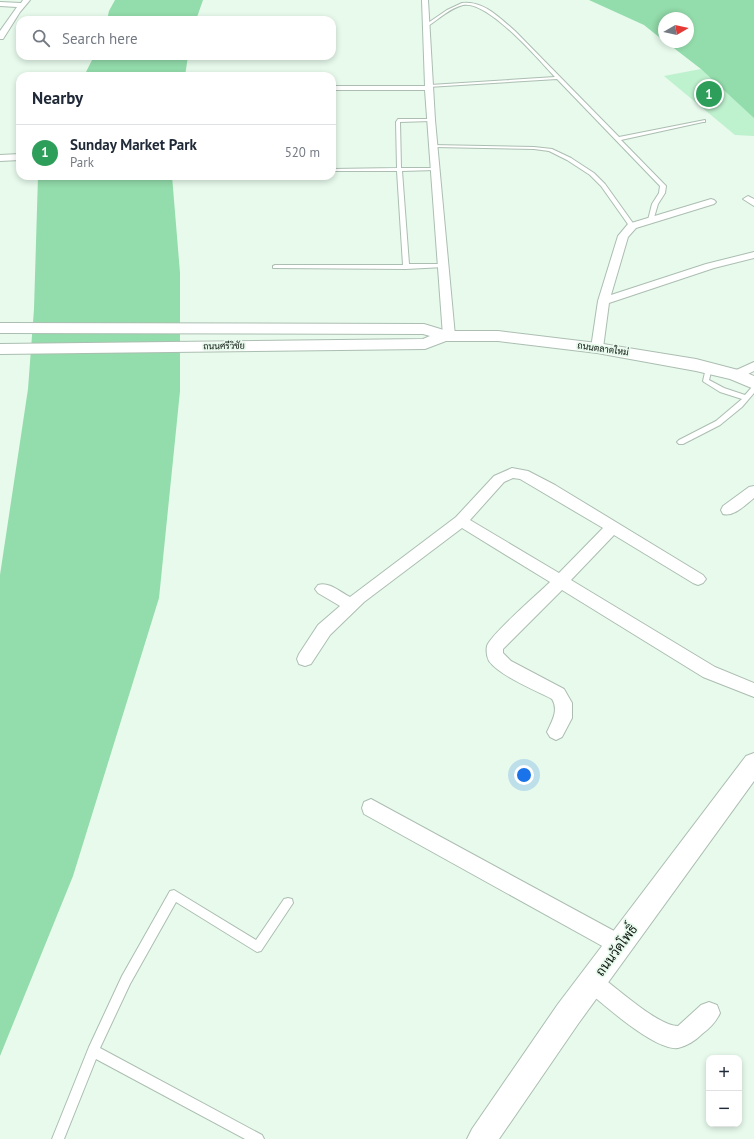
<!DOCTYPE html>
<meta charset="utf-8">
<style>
:root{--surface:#fff;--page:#f2f2f3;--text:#1f2937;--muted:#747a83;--line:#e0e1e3;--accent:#c33358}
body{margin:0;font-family:"PT Sans",Sarabun,sans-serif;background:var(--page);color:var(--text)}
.controls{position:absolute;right:12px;bottom:12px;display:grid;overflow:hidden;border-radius:8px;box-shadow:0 2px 6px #0003}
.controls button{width:36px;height:36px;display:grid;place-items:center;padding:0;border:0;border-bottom:1px solid var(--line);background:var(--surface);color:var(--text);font:20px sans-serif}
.compass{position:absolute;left:658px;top:12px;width:36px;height:36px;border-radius:50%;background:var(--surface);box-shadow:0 2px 6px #0003;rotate:81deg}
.you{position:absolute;left:524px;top:775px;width:14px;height:14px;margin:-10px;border:3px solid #fff;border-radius:50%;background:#1a73e8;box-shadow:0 0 0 6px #1a73e833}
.badge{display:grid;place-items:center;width:26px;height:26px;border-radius:50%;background:var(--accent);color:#fff;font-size:13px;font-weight:700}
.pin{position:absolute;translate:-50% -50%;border:2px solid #fff;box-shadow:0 1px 4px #0006}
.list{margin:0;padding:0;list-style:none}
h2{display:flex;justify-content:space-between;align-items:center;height:52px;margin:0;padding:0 16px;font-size:17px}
h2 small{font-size:13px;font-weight:400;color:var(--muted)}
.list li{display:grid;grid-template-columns:26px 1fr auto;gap:12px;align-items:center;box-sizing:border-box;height:56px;padding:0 16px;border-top:1px solid var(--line)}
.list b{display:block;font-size:15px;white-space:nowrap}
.list p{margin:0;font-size:13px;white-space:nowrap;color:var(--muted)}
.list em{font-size:13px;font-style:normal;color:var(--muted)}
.icon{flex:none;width:22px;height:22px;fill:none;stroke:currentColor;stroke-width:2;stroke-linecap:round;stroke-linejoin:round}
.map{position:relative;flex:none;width:754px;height:1139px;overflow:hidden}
.search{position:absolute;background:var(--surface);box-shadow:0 2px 6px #0003;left:16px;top:16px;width:320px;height:44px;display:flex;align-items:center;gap:10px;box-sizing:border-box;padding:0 14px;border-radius:12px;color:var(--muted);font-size:15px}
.panel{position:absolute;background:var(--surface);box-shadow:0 2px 6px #0003;left:16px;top:72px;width:320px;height:108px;border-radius:12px}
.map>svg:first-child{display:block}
.green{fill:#bef1ce}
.water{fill:#93dcab}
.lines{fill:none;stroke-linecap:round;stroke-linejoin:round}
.service-casing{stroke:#abbeb1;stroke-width:2}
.minor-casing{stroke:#abbeb1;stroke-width:2}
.tertiary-casing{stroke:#abbeb1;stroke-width:2}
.primary-casing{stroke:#abbeb1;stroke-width:2}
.service{fill:#fff;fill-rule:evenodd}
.minor{fill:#fff;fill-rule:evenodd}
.tertiary{fill:#fff;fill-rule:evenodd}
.primary{fill:#fff;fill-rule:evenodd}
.labels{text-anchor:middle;stroke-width:3.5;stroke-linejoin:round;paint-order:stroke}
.far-street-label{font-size:9px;fill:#0d140f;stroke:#e7faec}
.near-street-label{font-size:13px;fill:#0d140f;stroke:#e7faec}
</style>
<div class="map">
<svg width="754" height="1139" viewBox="0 0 754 1139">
<rect width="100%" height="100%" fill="#e7faec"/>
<polygon class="green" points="701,69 754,112 754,136 735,135 664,76"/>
<g class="water">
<polygon points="115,0 203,0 196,20 107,20 109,11"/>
<polygon points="589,0 754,0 754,118 701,69 666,42 688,42 688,18 664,18 664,41 644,25"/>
<polygon points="94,56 188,56 185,76 84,76"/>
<polygon points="38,176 172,176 180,273 180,391 159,598 73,876 0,1056 0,575 28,389 34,309"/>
</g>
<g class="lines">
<defs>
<g id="service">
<path d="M 462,3 C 483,0 500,18 515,31 L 619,137 L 705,120 L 705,122 L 703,122 L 621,140 L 666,186 L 665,193 L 658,204 L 653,221 L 648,220 L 652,204 L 659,193 L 660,186 L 557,79 L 428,87 L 428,85 L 430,85 L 555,77 C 538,59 488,0 463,5 C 450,8 439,19 428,26 L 425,25 L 447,10 Z"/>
<polygon points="398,119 431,119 433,120 431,121 400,122 401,168 436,168 438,169 436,170 402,171 409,264 442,264 444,265 444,267 406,269 273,268 273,266 275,265 403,265 397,171 332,171 332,169 397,168 396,122"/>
<polygon points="432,145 534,147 552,149 571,158 594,173 605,184 635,226 630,227 601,186 590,175 567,160 549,151 534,149 434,147 432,146"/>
<polygon points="709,366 712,368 709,380 724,388 745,395 752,387 754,387 754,393 742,407 720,425 683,444 679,444 677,442 679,440 716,421 742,399 720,392 704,382 703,381 706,368"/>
<polygon points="174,890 256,940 284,899 288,898 292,899 293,903 261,951 257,952 176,902 130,984 100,1048 262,1135 264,1139 245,1139 96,1059 64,1139 52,1139 89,1047 122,976 170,891"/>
</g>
<g id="minor">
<polygon points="23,0 30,0 20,12 3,39 0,39 0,31 17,7 0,6 0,2 21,3"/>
<polygon points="422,0 428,0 435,120 455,336 453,338 445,338 443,336 425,90 332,90 332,86 425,86"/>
<polygon points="20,154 20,160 0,161 0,155"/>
<polygon points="748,196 754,199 754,206 743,199"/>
<polygon points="711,199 714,200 716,202 714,204 636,228 628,237 611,295 706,264 754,252 754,258 714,268 609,303 603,348 601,351 593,351 591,348 598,301 618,236 628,224"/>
<polygon points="754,362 754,371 740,378 732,378 730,375 732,372"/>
<path d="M 512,468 L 528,471 L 555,485 L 703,575 L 706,579 L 703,583 L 698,585 L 693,583 L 614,535 L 571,580 L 715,667 L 754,683 L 754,697 L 703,677 L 562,590 L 503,649 L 503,653 L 511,661 L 564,689 L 572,703 L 572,718 L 562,737 L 556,740 L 550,737 L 547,732 C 552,721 559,710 552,699 C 535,690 500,676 489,661 C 487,657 486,651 487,646 C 491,634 538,594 550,582 L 462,528 L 364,602 L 330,635 L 311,664 L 305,666 L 299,664 L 297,659 L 299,654 L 318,625 L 340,606 L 318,593 L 315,589 L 318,585 C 329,581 340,592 350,597 L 456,517 L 494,476 ZM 513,478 L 520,479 L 603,528 L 559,573 L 470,520 L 504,482 Z"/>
<path d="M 754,486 L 754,498 C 745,505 734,517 723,514 L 721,510 L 723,506 L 749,487 Z"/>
<polygon points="371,799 627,938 630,945 627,952 620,955 613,952 364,814 362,808 364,802"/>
<path d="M 592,972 L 599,975 C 617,988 658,1026 678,1026 L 701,1005 L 709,1002 L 717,1005 L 720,1013 C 716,1022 710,1028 702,1034 C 696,1040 687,1046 678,1048 C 655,1051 603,1004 585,989 L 582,982 L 585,975 Z"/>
</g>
<polygon id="tertiary" points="754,753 754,781 578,1024 499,1139 467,1139 472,1129 558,1004 746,756"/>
<polygon id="primary" points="0,323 424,324 447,331 498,331 597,343 696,359 742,371 754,376 754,389 730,379 696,371 597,353 498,341 446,341 425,349 0,354 0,344 423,339 430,336 423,334 0,333"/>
</defs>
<use href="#service" class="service-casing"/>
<use href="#minor" class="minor-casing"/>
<use href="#tertiary" class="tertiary-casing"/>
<use href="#primary" class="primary-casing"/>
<use href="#service" class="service"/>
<use href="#minor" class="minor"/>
<use href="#tertiary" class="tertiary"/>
<use href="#primary" class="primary"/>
</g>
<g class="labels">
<g class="far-street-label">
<text transform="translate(224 346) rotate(-1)" y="3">ถนนศรีวิชัย</text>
<text transform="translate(603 349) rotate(8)" y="3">ถนนตลาดใหม่</text>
</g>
<g class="near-street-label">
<text transform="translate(616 950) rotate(-53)" y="5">ถนนวัดโพธิ์</text>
</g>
</g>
</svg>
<div class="controls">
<button>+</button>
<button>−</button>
</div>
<svg class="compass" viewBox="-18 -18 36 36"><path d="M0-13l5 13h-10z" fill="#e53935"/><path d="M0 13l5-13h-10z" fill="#747a83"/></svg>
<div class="you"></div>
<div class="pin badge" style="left:709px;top:94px;background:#2e9e5b">1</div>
<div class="search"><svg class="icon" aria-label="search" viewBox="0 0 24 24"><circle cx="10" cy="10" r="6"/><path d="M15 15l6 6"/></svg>Search here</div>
<section class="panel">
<h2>Nearby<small></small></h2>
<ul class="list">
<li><span class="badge" style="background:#2e9e5b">1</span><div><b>Sunday Market Park</b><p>Park</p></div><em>520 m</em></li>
</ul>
</section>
</div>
